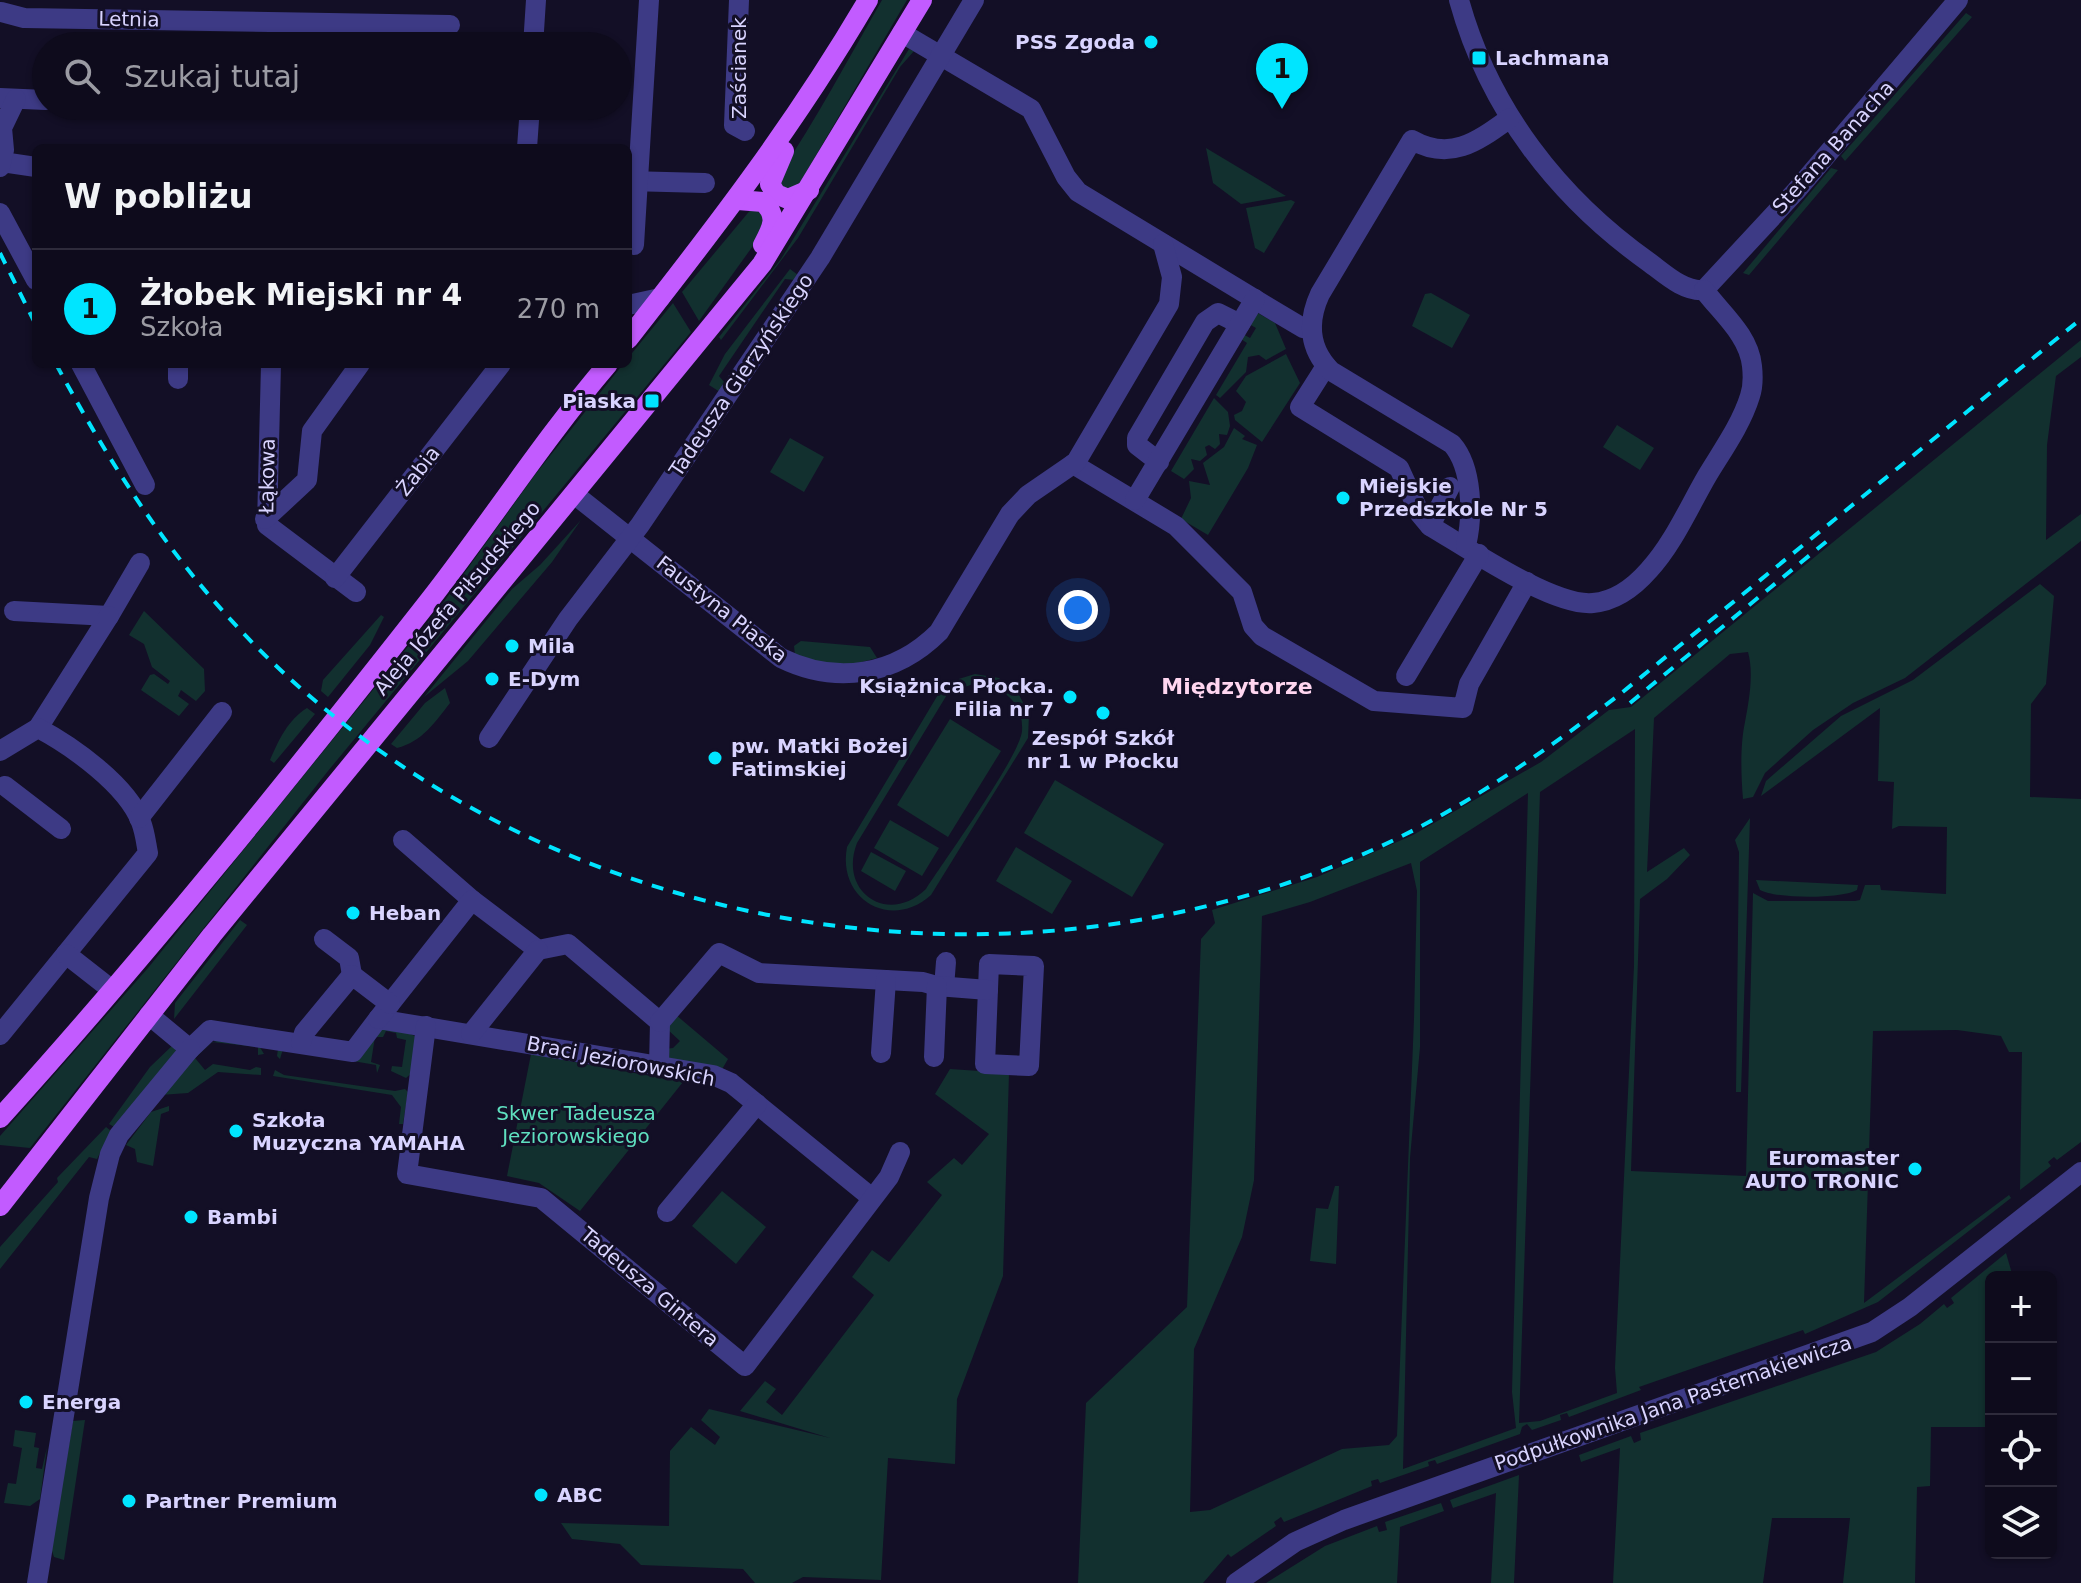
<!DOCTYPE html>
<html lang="pl">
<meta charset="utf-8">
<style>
:root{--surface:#0e0b1c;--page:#171425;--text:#f1f3f6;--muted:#9b9ba3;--line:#2e2b3b;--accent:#00e5ff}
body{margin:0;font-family:"DejaVu Sans",sans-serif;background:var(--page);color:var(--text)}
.controls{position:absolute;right:24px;bottom:24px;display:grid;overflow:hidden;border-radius:12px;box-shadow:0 2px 6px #0004}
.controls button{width:72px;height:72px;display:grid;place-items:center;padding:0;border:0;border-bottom:2px solid var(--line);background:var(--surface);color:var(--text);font:40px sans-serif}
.you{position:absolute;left:1078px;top:610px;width:28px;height:28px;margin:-20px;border:6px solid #fff;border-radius:50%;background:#1a73e8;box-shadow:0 0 0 12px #1a73e833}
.badge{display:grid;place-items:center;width:52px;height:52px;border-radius:50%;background:var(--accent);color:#111;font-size:26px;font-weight:700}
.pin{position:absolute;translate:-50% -66px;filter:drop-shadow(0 2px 4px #0008)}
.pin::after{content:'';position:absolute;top:42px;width:28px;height:24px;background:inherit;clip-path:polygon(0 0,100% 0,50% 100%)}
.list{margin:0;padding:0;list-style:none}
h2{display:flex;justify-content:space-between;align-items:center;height:104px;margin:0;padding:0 32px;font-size:34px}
h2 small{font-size:26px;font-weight:400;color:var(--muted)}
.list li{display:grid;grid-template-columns:52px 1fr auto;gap:24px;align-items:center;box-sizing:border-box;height:120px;padding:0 32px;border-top:2px solid var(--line)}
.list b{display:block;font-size:30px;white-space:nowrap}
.list p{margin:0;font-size:26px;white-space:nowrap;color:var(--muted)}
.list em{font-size:26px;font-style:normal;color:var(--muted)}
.icon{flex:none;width:44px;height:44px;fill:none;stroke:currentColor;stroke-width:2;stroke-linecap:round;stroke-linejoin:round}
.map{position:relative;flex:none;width:2081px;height:1583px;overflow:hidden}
.search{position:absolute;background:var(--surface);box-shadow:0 2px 6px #0004;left:32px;top:32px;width:600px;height:88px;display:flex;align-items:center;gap:20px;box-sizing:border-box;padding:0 28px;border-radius:44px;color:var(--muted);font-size:30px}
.panel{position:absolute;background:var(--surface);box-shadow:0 2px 6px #0004;left:32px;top:144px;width:600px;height:224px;border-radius:12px}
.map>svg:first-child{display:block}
.green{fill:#12302f;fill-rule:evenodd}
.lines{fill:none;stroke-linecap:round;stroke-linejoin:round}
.minor{stroke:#3d3a85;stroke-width:20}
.major{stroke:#c25bff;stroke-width:20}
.rail{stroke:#00e5ff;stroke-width:4;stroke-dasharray:12 10;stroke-linecap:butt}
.poi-dot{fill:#00e5ff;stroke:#130f26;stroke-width:3}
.labels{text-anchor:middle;stroke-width:6;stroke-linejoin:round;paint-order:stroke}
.street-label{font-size:20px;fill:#d9d4ff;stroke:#130f26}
.poi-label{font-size:20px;font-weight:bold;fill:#d9d4ff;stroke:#130f26;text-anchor:start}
.park-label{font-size:20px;fill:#5fe0c0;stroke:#130f26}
.neighbourhood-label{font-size:22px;font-weight:bold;fill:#ffd6f0;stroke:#130f26}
</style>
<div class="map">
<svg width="2081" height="1583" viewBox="0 0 2081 1583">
<rect width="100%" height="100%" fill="#130f26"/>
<g class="green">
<path d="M 882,0 L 907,0 L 798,186 L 793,190 L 781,189 L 778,176 C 817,119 848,59 882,0 Z"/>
<polygon points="1966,13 1972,17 1845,161 1841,156"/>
<polygon points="909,49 914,51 900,67 798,238 721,340 719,337 781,259"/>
<polygon points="1206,148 1286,196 1241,204 1213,183"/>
<polygon points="1831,168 1838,170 1749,275 1743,273"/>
<polygon points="1291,200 1295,202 1264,253 1255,248 1246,208"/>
<polygon points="752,208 766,214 755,243 699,321 682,292"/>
<polygon points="790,269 798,275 795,280 785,279 719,376 725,383 720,392 709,385 725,354"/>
<polygon points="1431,293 1470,315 1452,348 1412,326 1425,294"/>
<polygon points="673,303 691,332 328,771 30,1148 0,1145 0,1136 148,968 440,607 534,476 623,364 628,364 628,358"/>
<polygon points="1256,312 1275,323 1286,349 1266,360 1259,355 1248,357 1246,372 1220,398 1216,395 1247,343 1238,337 1241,333 1250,338 1256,328 1247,323"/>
<path d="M 2081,340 L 2081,357 L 2056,376 L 2047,445 L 2046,540 L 2081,514 L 2081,541 L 1905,678 L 1853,703 L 1813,730 L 1765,773 L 1753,797 L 1743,799 C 1741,776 1740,745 1745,722 C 1749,701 1754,673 1748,652 L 1730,654 L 1654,718 L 1647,872 L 1684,848 L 1690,855 L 1667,879 L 1640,899 L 1631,1171 L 1746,1176 L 1753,893 L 1768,901 L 1855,901 L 1860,900 L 1865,885 L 1880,885 L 1881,890 L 1946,894 L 1947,827 L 1899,826 L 1892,829 L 1894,782 L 1878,781 L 1880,708 L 1761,796 L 1766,781 L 1841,716 L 1913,680 L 2040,584 L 2054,596 L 2046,684 L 2031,704 L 2030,797 L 2081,799 L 2081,1142 L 2057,1160 L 2054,1157 L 2048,1162 L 2051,1166 L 2020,1190 L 2022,1052 L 2009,1052 L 2001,1036 L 1957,1030 L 1873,1031 L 1864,1303 L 2009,1195 L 2011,1198 L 1878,1302 L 1805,1334 L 1803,1330 L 1639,1387 L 1641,1390 L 1569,1417 L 1567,1413 L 1560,1415 L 1561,1420 L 1532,1430 L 1527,1424 L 1522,1427 L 1520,1434 L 1437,1464 L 1435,1460 L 1428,1462 L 1429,1466 L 1380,1483 L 1378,1479 L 1371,1481 L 1372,1486 L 1284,1522 L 1281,1517 L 1274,1522 L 1276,1526 L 1231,1557 L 1228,1554 L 1203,1583 L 1078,1583 L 1086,1403 L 1187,1307 L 1201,939 L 1215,923 L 1212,910 L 1317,877 L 1413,835 L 1541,762 L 1609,710 L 1631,707 ZM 1635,729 L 1634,966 L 1615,1368 L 1617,1393 L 1540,1421 L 1519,1423 L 1540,792 ZM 1528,793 L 1512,1392 L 1516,1428 L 1403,1469 L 1410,1158 L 1420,1047 L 1420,862 ZM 1411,863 L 1417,891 L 1414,1019 L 1397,1436 L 1389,1445 L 1342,1449 L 1210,1510 L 1190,1512 L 1194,1349 L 1242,1237 L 1254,1180 L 1262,916 L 1310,902 Z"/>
<polygon points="1286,354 1300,383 1262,442 1235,420 1234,415 1242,411 1246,402 1236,391 1246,376"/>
<polygon points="1214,398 1228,412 1230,426 1227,435 1219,434 1220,444 1215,449 1209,445 1205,447 1207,455 1200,461 1191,459 1194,469 1184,479 1171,471"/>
<polygon points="1617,425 1654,448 1640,470 1603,447"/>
<polygon points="1234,428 1245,436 1242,439 1257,445 1248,468 1208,535 1181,519 1191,498 1189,481 1210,485 1203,463 1224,447"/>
<polygon points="790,438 824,457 804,492 770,472"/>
<polygon points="581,520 552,562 468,661 424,697 512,589 540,565"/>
<polygon points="144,611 204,669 205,691 196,701 181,690 178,696 189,704 179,716 141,690 150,675 154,674 168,684 170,681 152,667 144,644 129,635"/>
<polygon points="381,615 384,617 370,645 328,697 321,691 323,680"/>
<polygon points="801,641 870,647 877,658 839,668 795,655 794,646"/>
<path d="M 975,674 L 999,678 L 1018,693 L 1029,714 L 1028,738 L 931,895 C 891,931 837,900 847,847 L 942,688 L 952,681 ZM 976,683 C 1002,686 1024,702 1022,731 C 1020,756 944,861 926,889 C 888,926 838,892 857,843 L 948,693 Z"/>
<path d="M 445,688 L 450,703 C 435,722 422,742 397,748 L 391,744 L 425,703 Z"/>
<path d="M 307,708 L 315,714 L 274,763 L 270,760 C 279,739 288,720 307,708 Z"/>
<polygon points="950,719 1001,751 948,837 897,805"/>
<polygon points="1055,780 1164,844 1132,897 1024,833"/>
<polygon points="1750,818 1741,1092 1736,1092 1739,852 1735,840"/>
<polygon points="890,820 939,848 922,876 874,848"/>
<polygon points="1016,847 1072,881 1052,914 996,881"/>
<polygon points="871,852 906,871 895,891 861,871"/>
<path d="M 1756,880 L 1858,885 L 1857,890 C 1842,899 1776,899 1760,890 Z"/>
<polygon points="240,920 247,925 174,1019 175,1003"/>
<polygon points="676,1015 728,1059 721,1071 669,1060 665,1049 673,1048 680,1041 666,1028"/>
<polygon points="394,1027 417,1037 414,1071 406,1078 391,1071 392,1066 402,1067 406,1040 397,1038 396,1033 386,1031 383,1037 375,1037 371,1062 380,1065 377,1073 376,1065 283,1049 280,1059 277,1056 278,1049 283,1048 354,1057 382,1030"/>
<polygon points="226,1039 258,1044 264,1054 258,1055 258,1047 212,1042 195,1058 205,1070 213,1064 250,1070 256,1067 261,1068 261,1075 218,1072 188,1093 160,1095 204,1044"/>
<polygon points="174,1044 176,1051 116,1128 109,1124 150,1067"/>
<polygon points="531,1054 683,1082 580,1211 539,1183 507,1176"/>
<polygon points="950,1069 1009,1073 1003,1276 957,1399 955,1464 888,1458 881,1580 803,1577 792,1583 755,1583 743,1569 641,1565 620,1544 572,1539 561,1523 669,1526 670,1451 691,1427 715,1445 720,1437 701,1420 709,1409 830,1438 740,1411 765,1381 776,1389 766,1402 782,1415 874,1295 852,1277 872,1250 889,1262 942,1195 927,1182 954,1158 962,1165 989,1134 935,1094"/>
<polygon points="275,1070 284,1075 395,1091 405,1089 408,1092 403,1124 399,1124 401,1107 392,1095 273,1076"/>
<polygon points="169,1106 169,1111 161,1114 153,1166 137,1162 135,1149 126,1145 151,1112"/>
<polygon points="106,1127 111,1131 97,1159 89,1157 0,1269 0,1247 58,1182 57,1178"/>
<polygon points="1335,1186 1339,1186 1336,1264 1310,1261 1316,1208 1328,1209"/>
<polygon points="722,1191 766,1227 736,1264 692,1226"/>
<polygon points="2006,1253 2013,1277 1991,1277 1991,1427 1931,1427 1930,1486 1917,1487 1915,1583 1843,1583 1850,1518 1772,1518 1763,1583 1613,1583 1620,1448 1581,1462 1579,1455 1631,1436 1634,1443 1641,1440 1640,1433 1876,1352 1920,1324 1944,1304 1947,1308 1954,1303 1951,1298"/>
<polygon points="85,1420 64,1560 54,1557 51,1548 73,1421"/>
<polygon points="15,1430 36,1433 34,1447 39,1448 36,1468 42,1469 47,1447 40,1499 30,1506 4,1503 8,1483 16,1484 22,1448 13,1446"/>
<polygon points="1519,1475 1514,1583 1491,1583 1496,1493 1453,1508 1450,1500"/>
<polygon points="1441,1503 1444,1511 1400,1527 1397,1583 1266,1583 1325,1546 1377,1526 1379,1532 1387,1530 1385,1522"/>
</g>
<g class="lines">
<g class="minor">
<polyline points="739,0 734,125 745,131"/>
<path d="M 1459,0 C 1489,109 1558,198 1650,263 C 1665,274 1684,292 1704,290"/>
<polyline points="1,12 24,18 450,25"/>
<polyline points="902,33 1031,109 1066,177 1078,192 1271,309 1303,328 1312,329"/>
<polyline points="533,46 536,0"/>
<polyline points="0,98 46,100"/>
<polyline points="527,148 530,106"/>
<polyline points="2,162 36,167"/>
<polyline points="0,167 4,150 2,128 16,99"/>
<polyline points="628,181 705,183"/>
<polyline points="0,213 36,280"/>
<polyline points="634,245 649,0"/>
<polyline points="1704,290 1796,191 1958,0"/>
<polyline points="628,305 660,298"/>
<polyline points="81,364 145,485"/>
<polyline points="271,364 267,525 356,592"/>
<polyline points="1326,366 1300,407 1399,468 1420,514 1430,526"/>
<polyline points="178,379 178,364"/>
<polyline points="1159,462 1137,445 1137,438 1205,322 1218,313 1240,324"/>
<polyline points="1073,464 1176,526 1242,592 1253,626 1262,636 1374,701 1463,708 1469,684 1527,582"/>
<path d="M 1450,487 L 1430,526 C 1466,547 1553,607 1593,603 C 1616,601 1635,586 1649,570 C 1673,544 1689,507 1707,476 C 1722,451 1741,425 1750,396 C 1753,387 1753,375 1752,366 C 1749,335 1721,313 1704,290"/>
<path d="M 574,494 L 781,658 C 836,685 895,676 939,632 L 1010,514 L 1028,495 L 1076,462 L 1169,304 L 1172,277 L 1163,244"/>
<polyline points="1135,500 1255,299"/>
<polyline points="265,519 307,480 312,431 360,364"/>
<path d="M 1466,546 C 1473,516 1473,468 1452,444 L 1331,371 C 1309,349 1307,322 1320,294 L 1412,140 C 1451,162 1478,141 1510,118"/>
<polyline points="335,578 501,364"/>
<polyline points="14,611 109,616 140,563"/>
<polyline points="1406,676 1479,554"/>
<polyline points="38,728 109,616"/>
<polyline points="489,738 568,619 640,525 820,258 974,0"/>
<path d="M 0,751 L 38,728 C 72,746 127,785 141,822 C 145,832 146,843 148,853 L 0,1035"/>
<polyline points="5,786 61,829"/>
<polyline points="139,818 222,712"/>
<polyline points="403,840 472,900"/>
<polyline points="324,939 349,958 352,975"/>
<polyline points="66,954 112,990"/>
<polygon points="989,964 1034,966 1029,1066 985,1064"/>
<polyline points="944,987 946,962"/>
<polyline points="149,1015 190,1049 210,1030 353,1052 378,1019 713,1075 731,1083 872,1198"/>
<polyline points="378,1019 472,900 538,950 568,944 660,1022 659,1066"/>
<polyline points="660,1022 719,953 759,973 923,982 937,986 988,990"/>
<polyline points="426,1026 407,1174 541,1198 745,1366 889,1177 900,1152"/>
<polyline points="471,1034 538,950"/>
<polyline points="301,1043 304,1033 352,975 390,1004"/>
<polyline points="881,1053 886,980"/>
<polyline points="934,1057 937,986"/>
<polyline points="667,1212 757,1104"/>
<polyline points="37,1583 99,1198 110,1154 119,1135 190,1049"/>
<polyline points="1236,1583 1295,1542 1344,1520 1872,1332 1910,1307 2081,1172"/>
</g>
<g class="major">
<polyline points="784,151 770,184 776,194 788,199 809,190"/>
<path d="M 738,200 L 763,202 C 779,216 772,228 763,245"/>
<path d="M 628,339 C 716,227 796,123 868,0"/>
<path d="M 0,1118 C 150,952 291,777 429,601 C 490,523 543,440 608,364"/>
<polyline points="0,1206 212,935 762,264 922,0"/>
</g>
<g class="rail">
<polyline points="0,253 36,325"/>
<path d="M 56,364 C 116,475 181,575 272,662 C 559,937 1007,1010 1368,852 C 1459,812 1540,755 1619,695 L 2081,319"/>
<polyline points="1630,703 1827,541"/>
</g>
</g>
<g class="poi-dot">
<circle cx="1151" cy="42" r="8"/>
<rect x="1471" y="50" width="16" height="16" rx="4"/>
<rect x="644" y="393" width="16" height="16" rx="4"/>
<circle cx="1343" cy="498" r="8"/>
<circle cx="512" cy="646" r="8"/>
<circle cx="492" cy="679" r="8"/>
<circle cx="1070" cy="697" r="8"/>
<circle cx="1103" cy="713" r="8"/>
<circle cx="715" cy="758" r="8"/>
<circle cx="353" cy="913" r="8"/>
<circle cx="236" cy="1131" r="8"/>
<circle cx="1915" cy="1169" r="8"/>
<circle cx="191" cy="1217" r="8"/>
<circle cx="26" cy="1402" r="8"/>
<circle cx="541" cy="1495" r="8"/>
<circle cx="129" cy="1501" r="8"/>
</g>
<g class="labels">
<g class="street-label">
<text transform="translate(129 19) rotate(1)" y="7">Letnia</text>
<text transform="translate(739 68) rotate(-90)" y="7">Zaścianek</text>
<text transform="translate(1833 147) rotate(-48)" y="7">Stefana Banacha</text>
<text transform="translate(741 375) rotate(-56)" y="7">Tadeusza Gierzyńskiego</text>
<text transform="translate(418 471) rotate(-52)" y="7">Żabia</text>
<text transform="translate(267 476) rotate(-89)" y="7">Łąkowa</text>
<text transform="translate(457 598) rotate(-50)" y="7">Aleja Józefa Piłsudskiego</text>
<text transform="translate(722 609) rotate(38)" y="7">Faustyna Piaska</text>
<text transform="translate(621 1061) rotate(11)" y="7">Braci Jeziorowskich</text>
<text transform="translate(650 1287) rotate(40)" y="7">Tadeusza Gintera</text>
<text transform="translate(1673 1403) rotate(-19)" y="7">Podpułkownika Jana Pasternakiewicza</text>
</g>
<g class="poi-label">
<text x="1135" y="49" text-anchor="end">PSS Zgoda</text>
<text x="1495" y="65">Lachmana</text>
<text x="636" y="408" text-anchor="end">Piaska</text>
<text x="1359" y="493">Miejskie<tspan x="1359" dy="23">Przedszkole Nr 5</tspan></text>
<text x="528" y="653">Mila</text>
<text x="508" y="686">E-Dym</text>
<text x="1054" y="693" text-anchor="end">Książnica Płocka.<tspan x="1054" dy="23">Filia nr 7</tspan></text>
<text x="1103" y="745" text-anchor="middle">Zespół Szkół<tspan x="1103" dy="23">nr 1 w Płocku</tspan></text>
<text x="731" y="753">pw. Matki Bożej<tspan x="731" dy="23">Fatimskiej</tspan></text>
<text x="369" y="920">Heban</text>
<text x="252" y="1127">Szkoła<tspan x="252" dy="23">Muzyczna YAMAHA</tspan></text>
<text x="1899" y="1165" text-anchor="end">Euromaster<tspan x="1899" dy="23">AUTO TRONIC</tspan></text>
<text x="207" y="1224">Bambi</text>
<text x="42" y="1409">Energa</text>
<text x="557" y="1502">ABC</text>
<text x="145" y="1508">Partner Premium</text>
</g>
<g class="park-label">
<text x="576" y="1120">Skwer Tadeusza<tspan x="576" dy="23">Jeziorowskiego</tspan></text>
</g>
<g class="neighbourhood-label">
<text x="1237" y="694">Międzytorze</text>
</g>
</g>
</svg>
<div class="controls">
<button>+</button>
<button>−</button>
<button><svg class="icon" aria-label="locate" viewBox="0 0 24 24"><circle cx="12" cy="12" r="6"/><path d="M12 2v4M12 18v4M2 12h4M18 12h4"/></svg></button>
<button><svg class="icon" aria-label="layers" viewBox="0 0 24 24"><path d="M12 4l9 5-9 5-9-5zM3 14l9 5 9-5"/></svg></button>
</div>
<div class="you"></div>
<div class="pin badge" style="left:1282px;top:109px">1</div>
<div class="search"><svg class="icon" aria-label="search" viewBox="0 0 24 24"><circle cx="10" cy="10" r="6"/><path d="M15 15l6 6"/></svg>Szukaj tutaj</div>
<section class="panel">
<h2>W pobliżu<small></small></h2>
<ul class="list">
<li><span class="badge">1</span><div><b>Żłobek Miejski nr 4</b><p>Szkoła</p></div><em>270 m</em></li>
</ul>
</section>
</div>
